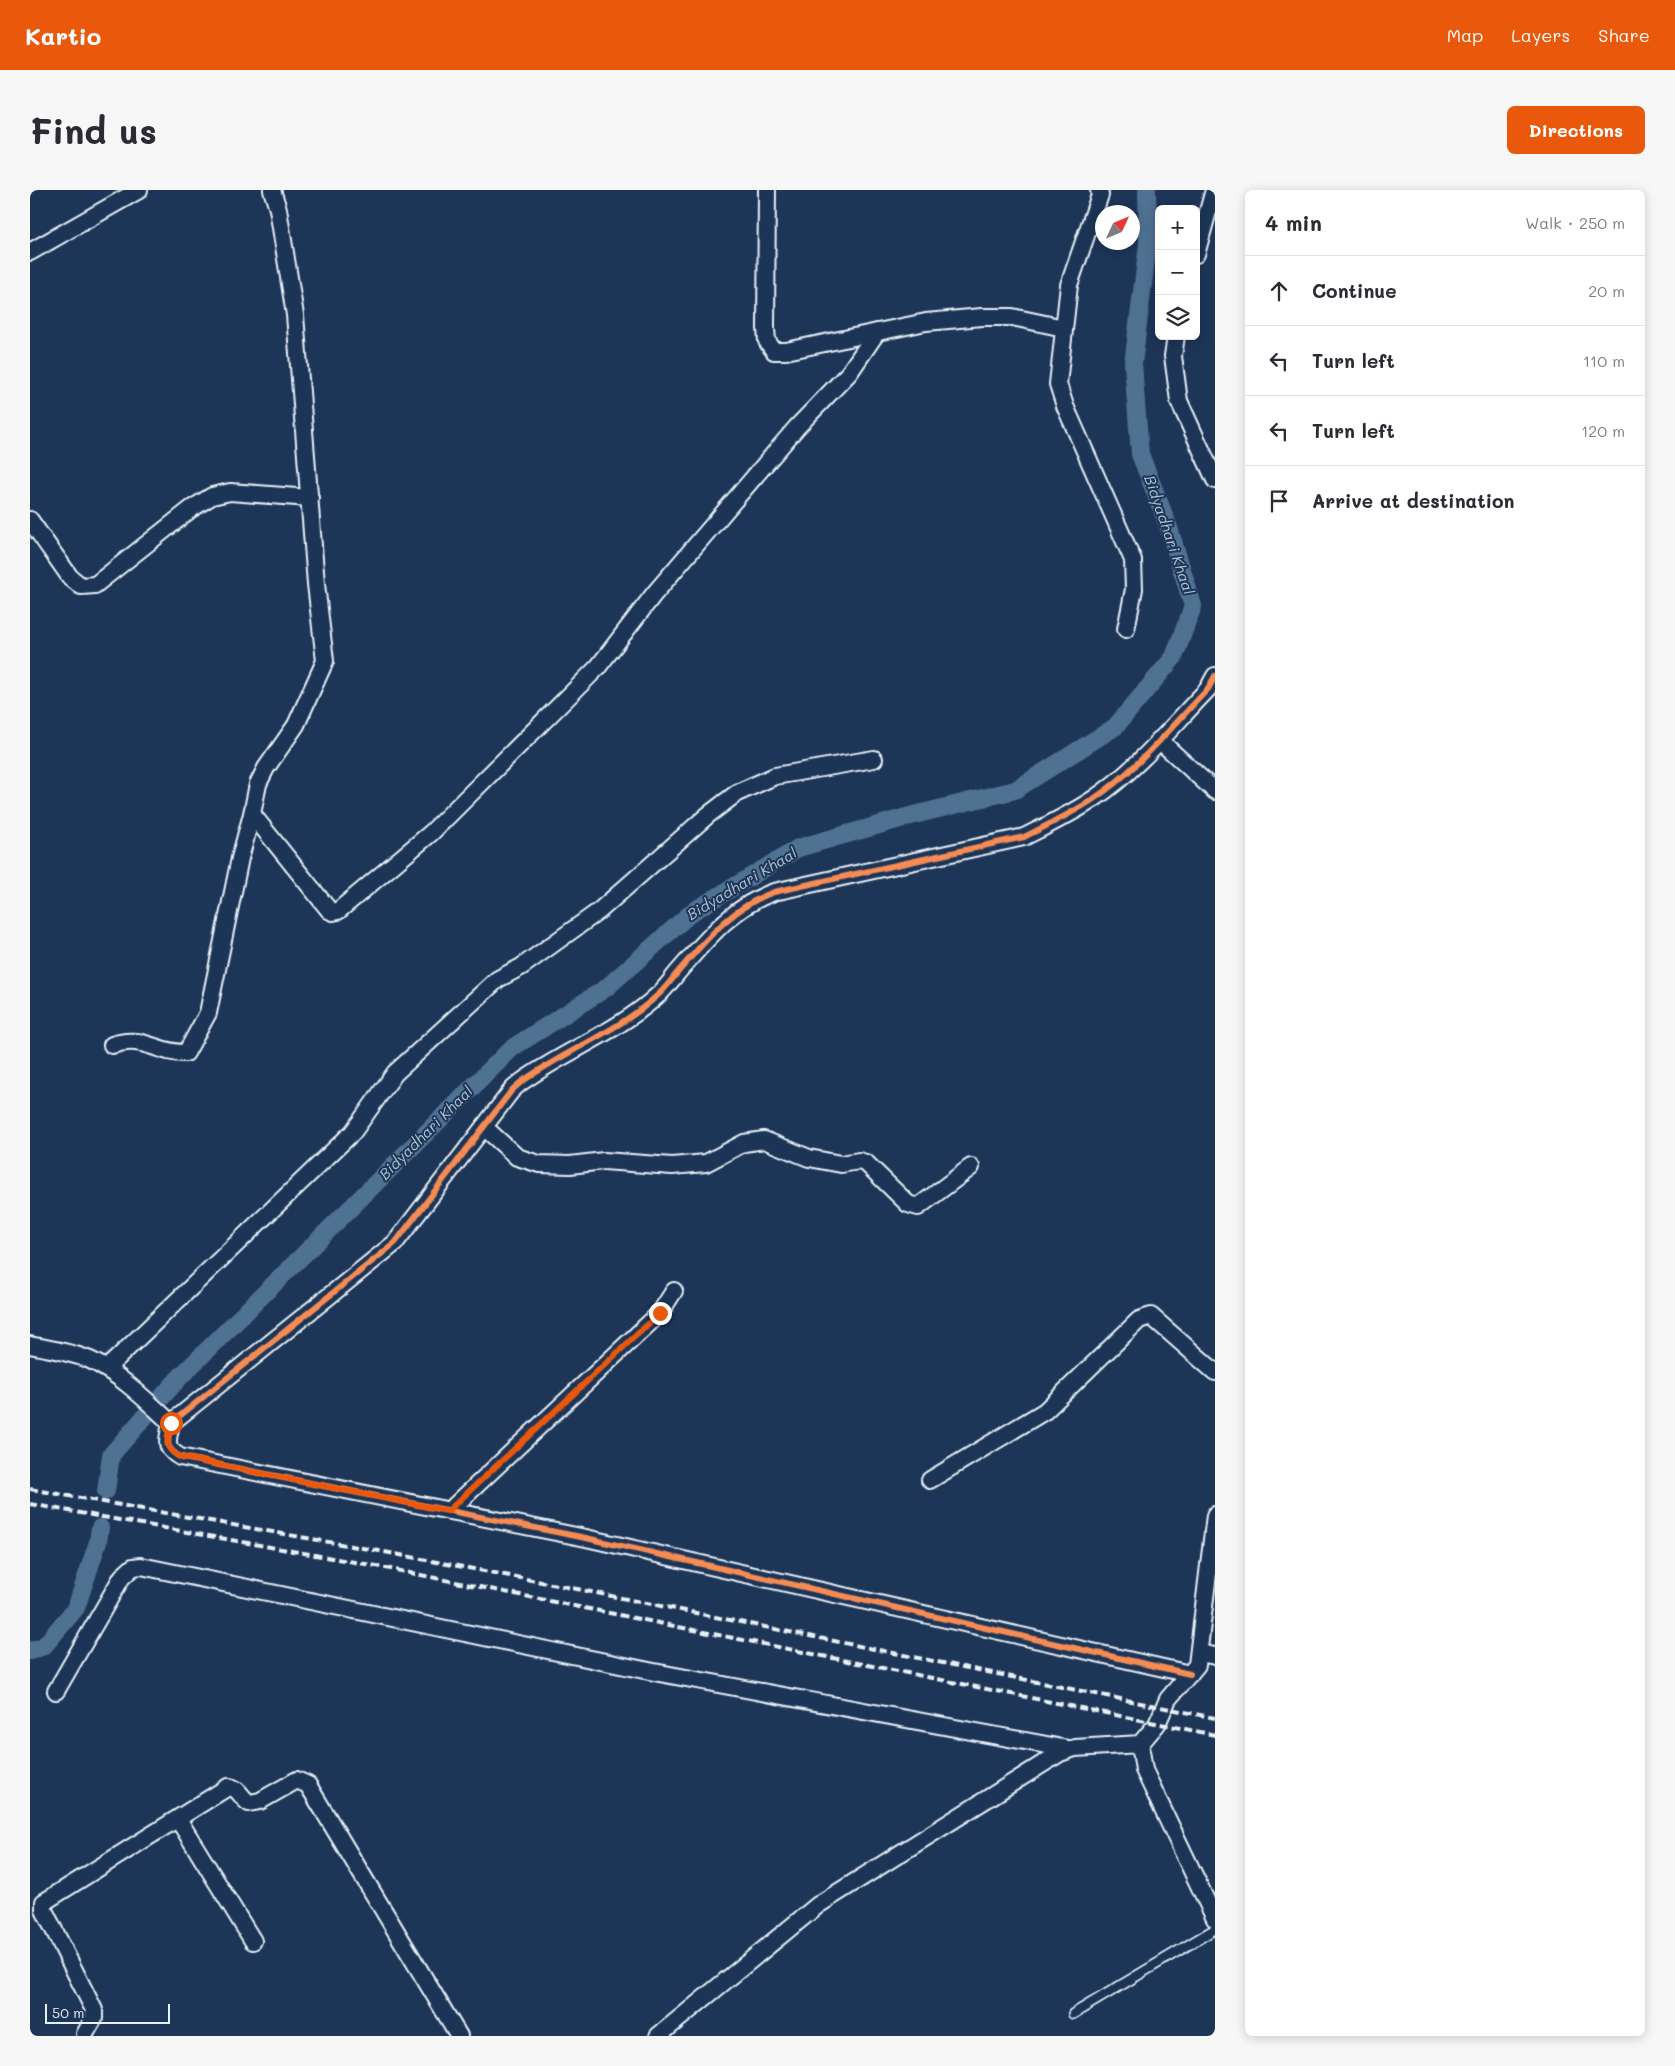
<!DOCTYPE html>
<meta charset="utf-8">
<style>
:root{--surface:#fff;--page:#f7f7f7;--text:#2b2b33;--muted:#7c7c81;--line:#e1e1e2;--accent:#ea580c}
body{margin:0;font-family:Mali,sans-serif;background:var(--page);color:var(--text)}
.controls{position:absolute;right:15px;top:15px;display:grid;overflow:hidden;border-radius:8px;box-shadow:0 2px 12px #0003}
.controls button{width:45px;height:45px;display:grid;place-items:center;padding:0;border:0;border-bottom:1px solid var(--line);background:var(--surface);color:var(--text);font:25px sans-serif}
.compass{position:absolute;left:1065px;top:15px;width:45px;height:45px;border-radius:50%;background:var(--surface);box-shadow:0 2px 12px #0003;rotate:46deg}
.scale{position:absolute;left:15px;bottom:12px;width:125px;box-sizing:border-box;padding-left:5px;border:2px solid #e8f1f8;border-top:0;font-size:14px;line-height:18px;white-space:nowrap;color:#e8f1f8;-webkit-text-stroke:4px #1d3557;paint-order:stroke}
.stop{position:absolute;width:15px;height:15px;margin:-11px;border:4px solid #ea580c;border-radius:50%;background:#fff}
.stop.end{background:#ea580c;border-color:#fff;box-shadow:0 1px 5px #0008}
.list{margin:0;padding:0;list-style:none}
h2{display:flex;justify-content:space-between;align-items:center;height:65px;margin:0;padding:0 20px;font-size:21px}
h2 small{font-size:16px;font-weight:400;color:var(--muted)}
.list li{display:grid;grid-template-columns:32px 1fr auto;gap:15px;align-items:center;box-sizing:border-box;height:70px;padding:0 20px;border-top:1px solid var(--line)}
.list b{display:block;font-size:19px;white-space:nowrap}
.list em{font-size:16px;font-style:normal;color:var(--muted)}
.icon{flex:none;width:28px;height:28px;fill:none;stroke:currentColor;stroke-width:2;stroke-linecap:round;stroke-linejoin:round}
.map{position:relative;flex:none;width:1185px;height:1846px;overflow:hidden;border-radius:8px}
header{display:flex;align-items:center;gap:30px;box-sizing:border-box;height:70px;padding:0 25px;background:var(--accent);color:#fff}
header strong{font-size:24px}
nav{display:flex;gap:28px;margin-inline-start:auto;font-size:18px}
.intro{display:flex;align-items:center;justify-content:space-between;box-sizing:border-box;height:120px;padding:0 30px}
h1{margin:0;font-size:35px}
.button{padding:12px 22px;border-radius:8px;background:var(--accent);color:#fff;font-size:18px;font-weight:700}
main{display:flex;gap:30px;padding:0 30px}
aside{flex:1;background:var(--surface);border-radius:8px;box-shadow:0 2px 12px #0003}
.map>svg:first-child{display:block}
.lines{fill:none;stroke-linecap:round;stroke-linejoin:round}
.canal{stroke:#4f7192;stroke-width:18}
.lane-casing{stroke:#e8f1f8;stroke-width:12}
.street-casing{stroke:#e8f1f8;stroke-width:20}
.lane{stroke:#1d3557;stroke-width:9}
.street{stroke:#1d3557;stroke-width:16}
.rail{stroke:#e8f1f8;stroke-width:4;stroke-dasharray:8 4;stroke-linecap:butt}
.cycleway-casing{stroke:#1d3557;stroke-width:9}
.cycleway{stroke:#f68b52;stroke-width:6}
.route{stroke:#ea580c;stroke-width:6}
.labels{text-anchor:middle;stroke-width:4;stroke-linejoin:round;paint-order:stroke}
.water-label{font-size:15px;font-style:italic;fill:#b2c4d4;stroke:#1d3557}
</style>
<header>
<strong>Kartio</strong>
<nav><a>Map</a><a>Layers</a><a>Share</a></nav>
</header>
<div class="intro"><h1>Find us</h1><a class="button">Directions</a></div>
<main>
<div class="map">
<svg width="1185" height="1846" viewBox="0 0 1185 1846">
<rect width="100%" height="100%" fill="#1d3557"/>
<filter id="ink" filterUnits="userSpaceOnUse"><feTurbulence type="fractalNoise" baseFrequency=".02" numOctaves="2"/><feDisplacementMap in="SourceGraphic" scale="10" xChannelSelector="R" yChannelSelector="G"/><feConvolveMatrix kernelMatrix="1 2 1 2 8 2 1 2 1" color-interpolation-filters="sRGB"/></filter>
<g filter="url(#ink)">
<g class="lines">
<g class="canal">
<polyline points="76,1301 81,1265 148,1189 482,858 576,798 662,722 768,658 884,625 985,600 1085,537 1144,467 1163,416 1138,335 1110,264 1103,174 1118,54 1117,0"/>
<polyline points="0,1461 14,1456 46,1418 68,1352 70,1338"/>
</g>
<defs>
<polyline id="lane" points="1043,1824 1185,1739"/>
<g id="street">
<polyline points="737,0 736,138 737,151 744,161 756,161 896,132 952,127 982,127 1034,138"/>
<polyline points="1069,0 1070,5 1039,95 1028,194 1035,216 1103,370 1104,399 1096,439"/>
<polyline points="0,62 109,0"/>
<polyline points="1166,64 1184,0"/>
<polyline points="1146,146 1143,166 1149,211 1185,290"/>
<polyline points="0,330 40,387 51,396 65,395 161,319 182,306 200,302 280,308"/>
<polyline points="1129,550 1185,601"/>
<polyline points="222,624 299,720 303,722 308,721 401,643 568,477 624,404 767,237 819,183 847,142"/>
<path d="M 82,855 C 114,844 126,864 156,863 L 178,823 L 210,668 L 222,624 L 228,594 L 236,578 L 266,535 L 295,471 L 286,394 L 265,125 L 248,19 L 242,0"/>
<polyline points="454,937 487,967 509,974 540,975 574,971 642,976 676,973 714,953 734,950 779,968 811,974 829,971 836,973 878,1014 888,1017 941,977"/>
<path d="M 0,1155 C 20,1159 41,1162 60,1170 C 89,1183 118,1212 141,1233"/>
<polyline points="76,1179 323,942 365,883 468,789 491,777 569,721 678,625 707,603 745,586 844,569"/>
<polyline points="900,1290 1015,1221 1109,1130 1121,1126 1185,1182"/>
<polyline points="419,1321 630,1123 644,1101"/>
<polyline points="1169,1463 1185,1466"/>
<path d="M 1160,1484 L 556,1348 L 150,1267 C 133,1257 138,1251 141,1233 L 365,1053 L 482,900 L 490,893 C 534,861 588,842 628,805 C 636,798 642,789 648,782 C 676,750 703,716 744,702 L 994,647 C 1018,635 1043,623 1065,608 C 1108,579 1142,536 1178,499 L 1185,486"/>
<polyline points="26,1501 92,1387 103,1377 111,1376 624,1482 1038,1559"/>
<polyline points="1110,1554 1114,1580 1185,1729"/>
<polyline points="148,1629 223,1751"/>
<path d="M 55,1844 L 64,1828 L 64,1820 L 14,1720 L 14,1712 L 198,1597 C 209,1597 211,1608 219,1613 L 230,1611 L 267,1590 L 278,1595 L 429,1846"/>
<polyline points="628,1846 788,1715 1030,1563 1045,1558 1110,1554 1127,1534 1138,1509 1167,1475 1185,1325"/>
</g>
</defs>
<use href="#lane" class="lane-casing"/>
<use href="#street" class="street-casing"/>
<use href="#lane" class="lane"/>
<use href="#street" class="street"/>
<g class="rail">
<polyline points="0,1299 344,1360 532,1396 1185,1528"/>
<polyline points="0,1314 341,1375 1185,1545"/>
</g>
<defs>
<path id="cycleway" d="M 1160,1484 L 556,1348 L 150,1267 C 133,1257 138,1251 141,1233 L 365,1053 L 482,900 L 490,893 C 534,861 588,842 628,805 C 636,798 642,789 648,782 C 676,750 703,716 744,702 L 994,647 C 1018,635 1043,623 1065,608 C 1108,579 1142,536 1178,499 L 1185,486"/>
</defs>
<use href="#cycleway" class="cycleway-casing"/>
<use href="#cycleway" class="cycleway"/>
</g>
</g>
<g class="lines" filter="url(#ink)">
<path class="route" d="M 141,1233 C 137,1251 133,1257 150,1267 L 418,1321 L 630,1123"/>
</g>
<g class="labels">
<g class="water-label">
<text transform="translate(1139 345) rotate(71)" y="5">Bidyadhari Khaal</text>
<text transform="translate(712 694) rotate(-31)" y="5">Bidyadhari Khaal</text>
<text transform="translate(396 943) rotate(-45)" y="5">Bidyadhari Khaal</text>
</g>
</g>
</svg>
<div class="controls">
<button>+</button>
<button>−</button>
<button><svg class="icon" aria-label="layers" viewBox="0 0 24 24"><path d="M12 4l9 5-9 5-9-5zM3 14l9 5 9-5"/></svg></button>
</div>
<svg class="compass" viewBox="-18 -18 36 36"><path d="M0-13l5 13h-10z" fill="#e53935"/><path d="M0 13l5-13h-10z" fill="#7c7c81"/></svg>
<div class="scale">50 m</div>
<div class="stop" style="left:141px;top:1233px"></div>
<div class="stop end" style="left:630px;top:1123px"></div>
</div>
<aside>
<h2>4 min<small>Walk · 250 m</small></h2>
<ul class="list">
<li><svg class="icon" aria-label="ahead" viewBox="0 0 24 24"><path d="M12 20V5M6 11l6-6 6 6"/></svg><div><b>Continue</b></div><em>20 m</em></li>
<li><svg class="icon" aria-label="left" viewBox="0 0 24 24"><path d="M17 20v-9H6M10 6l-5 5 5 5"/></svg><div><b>Turn left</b></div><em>110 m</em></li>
<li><svg class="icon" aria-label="left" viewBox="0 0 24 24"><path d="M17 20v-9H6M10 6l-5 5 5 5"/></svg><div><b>Turn left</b></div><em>120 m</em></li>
<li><svg class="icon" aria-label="arrive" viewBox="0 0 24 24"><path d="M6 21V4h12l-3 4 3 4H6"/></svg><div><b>Arrive at destination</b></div></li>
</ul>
</aside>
</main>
